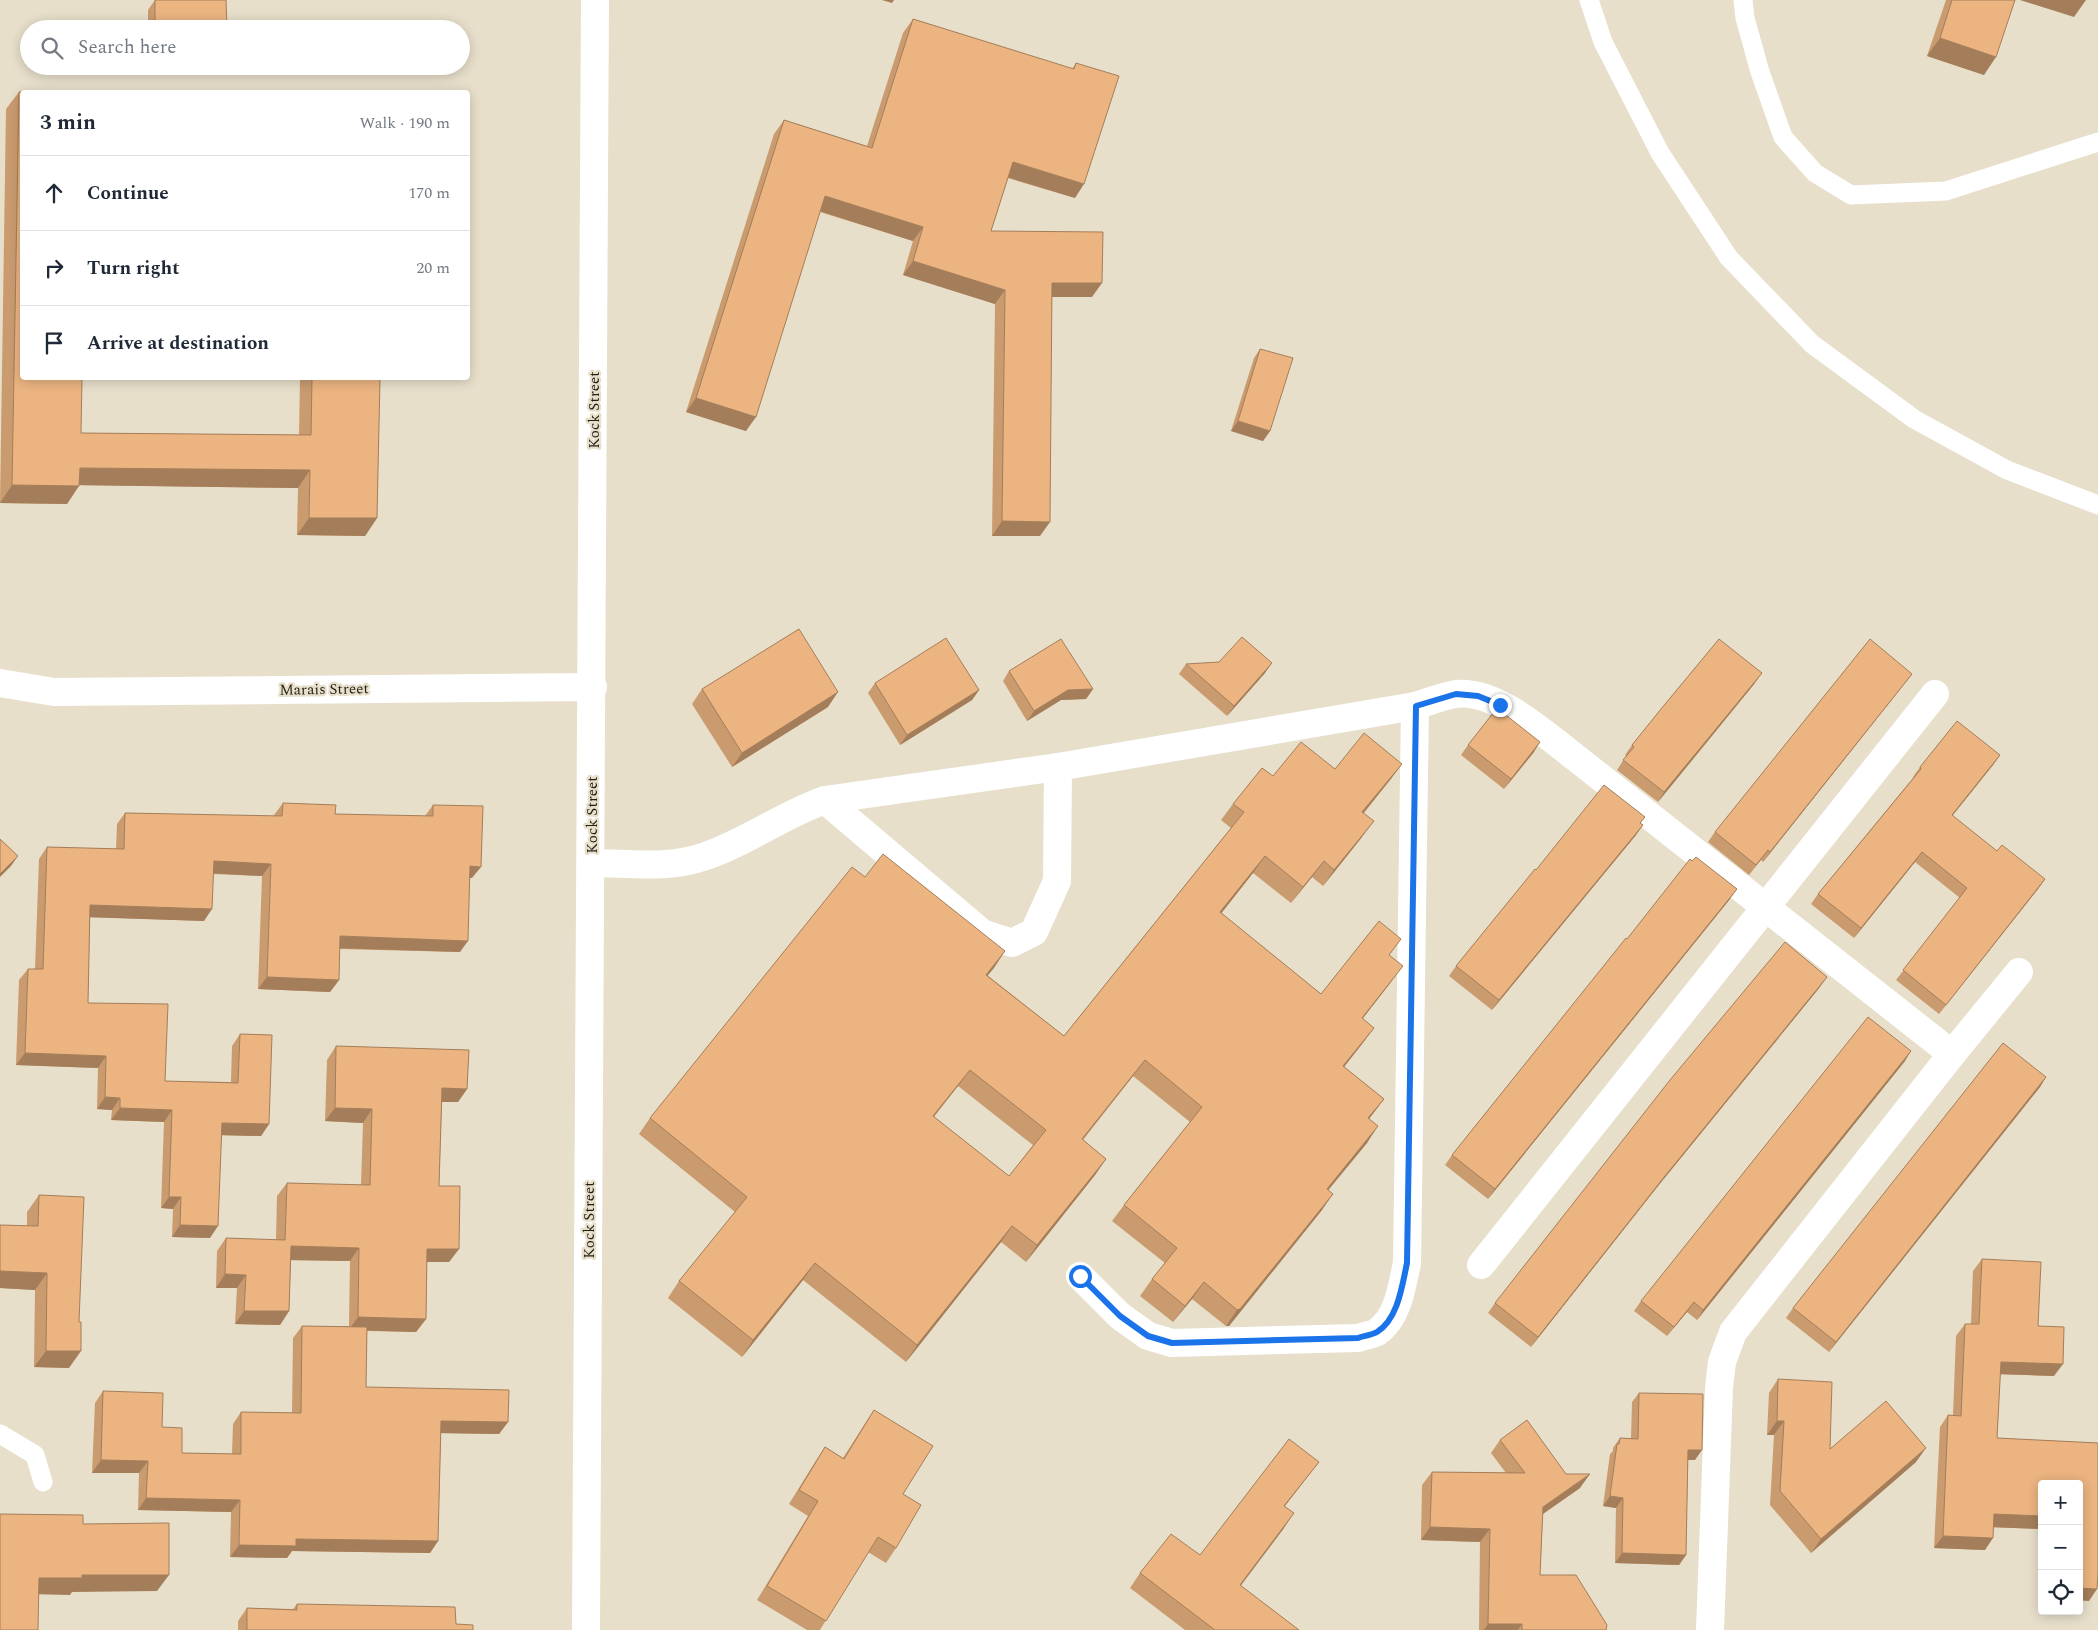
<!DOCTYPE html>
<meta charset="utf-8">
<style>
:root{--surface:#fff;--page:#f2f2f3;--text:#1f2937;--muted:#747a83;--line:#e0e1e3}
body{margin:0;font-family:Spectral,serif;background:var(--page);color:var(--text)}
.controls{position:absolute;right:15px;bottom:15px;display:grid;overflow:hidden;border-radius:5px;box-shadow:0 2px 12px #0003}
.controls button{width:45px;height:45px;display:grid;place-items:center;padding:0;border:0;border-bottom:1px solid var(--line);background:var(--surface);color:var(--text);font:25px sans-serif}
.stop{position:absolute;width:15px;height:15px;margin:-11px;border:4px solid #1a73e8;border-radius:50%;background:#fff}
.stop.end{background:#1a73e8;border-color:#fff;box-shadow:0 1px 5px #0008}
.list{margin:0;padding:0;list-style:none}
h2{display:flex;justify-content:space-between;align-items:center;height:65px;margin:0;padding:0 20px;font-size:21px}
h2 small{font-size:16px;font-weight:400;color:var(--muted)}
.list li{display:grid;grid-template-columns:32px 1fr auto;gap:15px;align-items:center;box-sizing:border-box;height:75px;padding:0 20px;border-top:1px solid var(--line)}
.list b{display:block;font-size:19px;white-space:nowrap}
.list em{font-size:16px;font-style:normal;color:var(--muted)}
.icon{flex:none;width:28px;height:28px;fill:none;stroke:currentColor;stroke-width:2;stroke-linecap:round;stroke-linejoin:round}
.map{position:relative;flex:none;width:2098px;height:1630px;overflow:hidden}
.search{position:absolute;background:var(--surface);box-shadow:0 2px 12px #0003;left:20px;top:20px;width:450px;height:55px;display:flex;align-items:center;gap:12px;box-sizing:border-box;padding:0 18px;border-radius:28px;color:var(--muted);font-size:19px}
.panel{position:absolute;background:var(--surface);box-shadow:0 2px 12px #0003;left:20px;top:90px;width:450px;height:290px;border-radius:5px}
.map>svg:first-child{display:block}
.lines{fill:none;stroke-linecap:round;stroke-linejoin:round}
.lane{stroke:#fff;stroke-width:19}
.street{stroke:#fff;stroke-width:28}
.wall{fill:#ca9b6f;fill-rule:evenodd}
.shaded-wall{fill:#a47e5a}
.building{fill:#ebb481;stroke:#a47e5a;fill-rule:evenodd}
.route{stroke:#1a73e8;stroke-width:6}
.labels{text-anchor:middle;stroke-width:4.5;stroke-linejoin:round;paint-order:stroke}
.street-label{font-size:15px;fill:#211e16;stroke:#e7dfca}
</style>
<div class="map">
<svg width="2098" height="1630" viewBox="0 0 2098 1630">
<rect width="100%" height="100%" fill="#e7dfca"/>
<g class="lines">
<g class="lane">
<polyline points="1589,0 1603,42 1660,153 1729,258 1812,344 1914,419 2007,470 2098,505"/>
<polyline points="1743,0 1745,18 1760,72 1783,137 1815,173 1851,195 1946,191 2098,142"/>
<polyline points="0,1434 35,1455 43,1482"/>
</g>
<g class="street">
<polyline points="0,683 54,692 593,687"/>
<polyline points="825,800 982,933 1012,943 1034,932 1057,881 1058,767"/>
<path d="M 592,863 C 628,863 668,869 703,857 C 746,843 782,815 825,800 L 1058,767 L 1415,706 C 1428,702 1443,696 1456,694 C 1496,689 1546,735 1576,758 L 1952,1054"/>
<polyline points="1481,1265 1935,694"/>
<path d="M 1080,1276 L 1120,1316 L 1148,1336 L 1172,1343 L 1358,1338 C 1363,1336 1372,1335 1377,1332 C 1398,1318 1402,1286 1407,1263 L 1415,706"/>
<polyline points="586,1630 595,0"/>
<polyline points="1710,1630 1719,1388 1722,1362 1733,1332 1952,1054 2019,972"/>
</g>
</g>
<g class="wall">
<polygon points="155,0 227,29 148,29 148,10"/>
<polygon points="1946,0 2015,0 1984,75 1927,56"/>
<polygon points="913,19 1072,69 1076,63 1075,198 1008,178 991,231 1092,297 1052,297 1040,536 992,536 995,304 903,275 913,241 820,212 746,431 686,412 774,134 784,120 867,146 903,33"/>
<polygon points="19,92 81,433 299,435 300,378 380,378 377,518 365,536 297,535 298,488 79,485 67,504 0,503 6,109"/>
<polygon points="1260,349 1270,431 1263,441 1231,431 1254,358"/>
<polygon points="1186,664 1265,673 1227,716 1179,674"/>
<polygon points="1009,671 1093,689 1086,699 1061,700 1027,721 1003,681"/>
<polygon points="1912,674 1905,683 1763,862 1761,860 1749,875 1708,842 1715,832"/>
<polygon points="875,683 979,690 972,700 900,745 868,693"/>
<polygon points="1755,683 1658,802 1617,770 1626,756 1625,755 1632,745"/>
<polygon points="702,689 828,707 732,767 692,704"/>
<polygon points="1468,745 1534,752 1504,789 1461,755"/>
<polygon points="2000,755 1993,765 1952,816 1997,851 2045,879 2038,889 1939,1014 1896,980 1960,898 1915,862 1854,938 1811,904 1818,894 1913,778 1913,777 1920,767"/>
<path d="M 1402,764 L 1390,780 L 1364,813 L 1362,837 L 1323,886 L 1312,877 L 1291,903 L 1253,873 L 1221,913 L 1321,994 L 1389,955 L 1391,982 L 1362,1019 L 1374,1028 L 1362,1044 L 1344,1067 L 1384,1099 L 1369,1119 L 1367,1143 L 1328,1190 L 1322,1210 L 1229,1326 L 1226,1326 L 1192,1299 L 1173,1322 L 1140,1296 L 1152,1279 L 1165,1263 L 1112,1221 L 1124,1205 L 1190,1122 L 1133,1076 L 1083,1140 L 1106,1159 L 1095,1175 L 1026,1262 L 1001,1242 L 906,1362 L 803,1280 L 742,1357 L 668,1298 L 679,1281 L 735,1212 L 639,1134 L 650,1118 L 865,877 L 1005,951 L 987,975 L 1064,1036 L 1231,828 L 1221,820 L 1233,804 L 1273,776 L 1335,769 ZM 958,1086 L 1033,1145 L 1009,1176 L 934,1117 Z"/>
<polygon points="283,803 335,814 425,816 433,805 472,878 470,878 460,952 339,949 339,980 330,992 258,989 262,876 213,874 204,921 90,917 88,1003 165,1081 231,1082 232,1046 240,1034 269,1124 261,1136 221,1135 210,1238 172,1237 173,1209 161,1208 164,1122 111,1120 112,1110 97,1109 98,1068 16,1065 19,980 28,969 35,969 39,859 47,847 116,849 117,824 125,813 274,816 274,815"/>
<polygon points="1645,817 1640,823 1643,825 1636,835 1492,1010 1449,976 1456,966 1536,870"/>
<polygon points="1730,899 1488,1199 1445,1165 1452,1155 1627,939"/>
<polygon points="1820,987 1658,1186 1531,1347 1488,1313 1495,1303"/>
<polygon points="336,1046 467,1089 458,1102 442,1102 439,1186 459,1249 449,1262 427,1262 426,1319 416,1332 367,1331 366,1387 508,1422 499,1434 441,1433 438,1541 430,1553 292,1551 287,1558 230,1557 231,1512 138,1510 139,1473 92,1473 95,1403 103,1391 162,1427 182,1453 232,1454 233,1424 241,1412 292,1413 293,1338 302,1326 349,1326 350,1261 291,1260 289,1311 280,1325 235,1324 237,1288 216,1288 217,1251 226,1238 276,1240 277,1196 287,1183 361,1185 363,1123 325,1121 327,1060"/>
<polygon points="1905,1061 1697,1320 1687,1312 1667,1336 1634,1311 1641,1301"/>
<polygon points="2046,1077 2040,1087 1829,1352 1786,1318 1793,1308"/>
<polygon points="39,1195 69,1368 34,1367 35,1290 0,1288 0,1225 27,1226 27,1212"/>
<polygon points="1982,1259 2038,1326 2054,1376 2000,1374 1997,1438 2098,1443 2089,1601 2079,1600 2079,1484 2042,1529 1993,1527 1985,1550 1934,1548 1940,1427 1948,1415 1953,1415 1956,1336 1965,1324 1971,1324 1973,1271"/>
<polygon points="1778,1379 1830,1449 1916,1462 1811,1553 1770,1505 1774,1435 1767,1435 1769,1393"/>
<polygon points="1639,1393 1695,1460 1688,1460 1686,1555 1679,1565 1615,1563 1616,1508 1603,1506 1610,1454 1613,1451 1613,1448 1620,1438 1631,1439 1632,1402"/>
<polygon points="874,1410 903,1494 896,1548 886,1563 868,1552 820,1630 807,1630 757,1600 808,1516 789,1504 815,1462 825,1447 843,1458 864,1425"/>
<polygon points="1500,1440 1566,1474 1580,1488 1543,1514 1540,1575 1606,1630 1479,1630 1480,1542 1421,1540 1422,1485 1432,1472 1506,1473 1491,1453"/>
<polygon points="1319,1462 1285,1506 1284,1528 1240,1586 1299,1630 1185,1630 1130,1588 1140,1573 1200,1555"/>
<polygon points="297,1604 456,1624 473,1630 238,1630 238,1621 247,1608 293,1609"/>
</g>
<g class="shaded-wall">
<polygon points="882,0 894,0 892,3"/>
<polygon points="2020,0 2086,0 2074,17"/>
<polygon points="1940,38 1996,57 1984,75 1927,56"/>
<polygon points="1013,162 1084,184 1075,198 1003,176"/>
<polygon points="825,196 923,227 913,241 816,210"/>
<polygon points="913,261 1005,290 995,304 903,275"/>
<polygon points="1052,283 1102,283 1092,297 1042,297"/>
<polygon points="696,398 756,417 746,431 686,412"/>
<polygon points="1238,421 1270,431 1263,441 1231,431"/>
<polygon points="80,468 310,470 298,488 67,485"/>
<polygon points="12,485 79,486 67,504 0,503"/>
<polygon points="309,518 377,518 365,536 297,535"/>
<polygon points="1002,521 1050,522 1040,536 992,536"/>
<polygon points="1272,663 1265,673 1227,716 1234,706"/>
<polygon points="1762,673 1755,683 1658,802 1664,792"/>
<polygon points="1912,674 1905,683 1763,862 1770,852"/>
<polygon points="1093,689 1086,699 1061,700 1027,721 1034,711 1068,690"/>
<polygon points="979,690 972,700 900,745 907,735"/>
<polygon points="838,692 828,707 732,767 742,753"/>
<polygon points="1540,742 1534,752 1504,789 1511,779"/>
<polygon points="2000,755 1993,765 1945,825 1952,815"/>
<polygon points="1402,764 1390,780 1351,828 1362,812"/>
<polygon points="1374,821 1362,837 1323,886 1334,870"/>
<polygon points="1643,825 1636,835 1492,1010 1499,1000"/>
<polygon points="1922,852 1915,862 1854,938 1861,928"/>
<polygon points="18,856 11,866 0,877 0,874"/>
<polygon points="1265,856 1253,873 1209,929 1220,912"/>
<polygon points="214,861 271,864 262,876 206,873"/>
<polygon points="1324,861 1312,877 1291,903 1303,887"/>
<polygon points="470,866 481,867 472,878 462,878"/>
<polygon points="2045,879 2038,889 1939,1014 1946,1005"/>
<polygon points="1737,889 1730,899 1488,1199 1495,1189"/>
<polygon points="90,905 212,909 204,921 82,917"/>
<polygon points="340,936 468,941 460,952 332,948"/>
<polygon points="1005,951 994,968 975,991 986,975"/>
<polygon points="1403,966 1391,982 1350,1035 1362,1018"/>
<polygon points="267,977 339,980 330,992 258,989"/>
<polygon points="1827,977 1820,987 1658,1186 1531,1347 1538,1337 1665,1176"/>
<polygon points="1374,1028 1362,1044 1332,1082 1343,1066"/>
<polygon points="1911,1051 1905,1061 1697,1320 1703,1310"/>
<polygon points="25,1053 106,1056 98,1068 16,1065"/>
<polygon points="1145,1060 1133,1076 1070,1155 1082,1139"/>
<polygon points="970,1070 958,1086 921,1132 933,1116"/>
<polygon points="2046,1077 2040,1087 1829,1352 1836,1342"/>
<polygon points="442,1088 467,1089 458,1102 433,1102"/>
<polygon points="105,1097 120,1098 112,1110 97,1109"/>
<polygon points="1384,1099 1372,1115 1357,1134 1368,1118"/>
<polygon points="120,1108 172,1110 164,1122 111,1120"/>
<polygon points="335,1108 372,1109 363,1123 325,1121"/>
<polygon points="222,1123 269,1124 261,1136 213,1135"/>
<polygon points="1378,1126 1367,1143 1316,1205 1327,1189"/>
<polygon points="1106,1159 1095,1175 1026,1262 1037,1245"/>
<polygon points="1333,1194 1322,1210 1229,1326 1226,1326 1237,1310"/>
<polygon points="169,1197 181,1197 173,1209 161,1208"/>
<polygon points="180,1225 218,1226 210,1238 172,1237"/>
<polygon points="1012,1226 1001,1242 906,1362 917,1345"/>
<polygon points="291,1246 359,1248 350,1261 282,1260"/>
<polygon points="427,1249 459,1249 449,1262 418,1262"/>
<polygon points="815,1263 803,1280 742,1357 753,1340"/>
<polygon points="0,1271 47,1273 35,1290 0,1288"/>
<polygon points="225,1274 246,1275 237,1288 216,1288"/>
<polygon points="1204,1282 1192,1299 1173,1322 1185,1306"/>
<polygon points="1694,1302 1687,1312 1667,1336 1674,1327"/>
<polygon points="244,1311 289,1311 280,1325 235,1324"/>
<polygon points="358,1317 426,1319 416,1332 349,1330"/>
<polygon points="46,1351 81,1351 69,1368 34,1367"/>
<polygon points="2001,1362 2063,1364 2054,1376 1992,1374"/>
<polygon points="441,1421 508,1422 499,1434 432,1433"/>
<polygon points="1777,1421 1784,1421 1774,1435 1767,1435"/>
<polygon points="1926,1448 1916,1462 1811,1553 1821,1539"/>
<polygon points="1688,1450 1702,1450 1695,1460 1681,1460"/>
<polygon points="101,1460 148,1461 139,1473 92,1473"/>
<polygon points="1319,1462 1308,1476 1274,1520 1284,1506"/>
<polygon points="1590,1474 1580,1488 1534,1520 1543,1507"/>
<polygon points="1610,1496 1623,1498 1616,1508 1603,1506"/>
<polygon points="146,1498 240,1500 231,1512 138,1510"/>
<polygon points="1294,1513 1284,1528 1230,1600 1240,1585"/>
<polygon points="1994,1514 2042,1516 2042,1529 1986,1527"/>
<polygon points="1430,1527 1490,1529 1480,1542 1421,1540"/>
<polygon points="1943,1536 1993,1538 1985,1550 1934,1548"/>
<polygon points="296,1539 438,1541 430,1553 292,1551 287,1558 230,1557 239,1545"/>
<polygon points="1622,1553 1686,1555 1679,1565 1615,1563"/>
<polygon points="82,1575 169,1575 157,1591 72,1592 70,1595 28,1594 39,1578"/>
<polygon points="2079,1588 2097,1589 2089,1601 2079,1600"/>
<polygon points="1488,1624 1522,1624 1518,1630 1484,1630"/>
</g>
<g class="building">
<polygon points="155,0 226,0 227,29 155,29"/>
<polygon points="1952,0 2015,0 1996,57 1940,38"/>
<polygon points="913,19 1074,69 1076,63 1119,76 1084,184 1013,162 991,231 1103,232 1102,283 1052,283 1050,522 1002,521 1005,290 913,261 923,227 825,196 756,417 696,398 784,120 872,148"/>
<polygon points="19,92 86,92 22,92 22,378 82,378 81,433 311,435 312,378 380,378 377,518 309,518 310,470 80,468 79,486 12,485"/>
<polygon points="1260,349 1293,358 1270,431 1238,421"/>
<polygon points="799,629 838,692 742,753 702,689"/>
<polygon points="1242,637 1272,663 1234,706 1186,664 1219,662"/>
<polygon points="946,638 979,690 907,735 875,683"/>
<polygon points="1061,639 1093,689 1068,690 1034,711 1009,671"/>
<polygon points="1719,639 1762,673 1664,792 1623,760 1634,747 1632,745 1661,709"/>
<polygon points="1870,639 1912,674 1770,852 1768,850 1756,865 1715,832"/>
<polygon points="1497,708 1540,742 1511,779 1468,745"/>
<polygon points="1957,721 2000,755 1952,815 1997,851 2002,845 2045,879 1946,1005 1903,970 1967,888 1922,852 1861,928 1818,894 1921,769 1920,767"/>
<path d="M 1364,733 L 1402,764 L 1362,812 L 1374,821 L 1334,870 L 1324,861 L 1303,887 L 1265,856 L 1220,912 L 1321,994 L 1379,921 L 1401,939 L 1389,955 L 1403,966 L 1362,1018 L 1374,1028 L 1343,1066 L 1384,1099 L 1368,1118 L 1378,1126 L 1327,1189 L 1333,1194 L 1240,1309 L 1237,1310 L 1204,1282 L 1185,1306 L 1152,1279 L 1177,1248 L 1124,1205 L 1202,1107 L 1145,1060 L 1082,1139 L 1106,1159 L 1037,1245 L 1012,1226 L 917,1345 L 815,1263 L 753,1340 L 679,1281 L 747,1197 L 650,1118 L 852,867 L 865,877 L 883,854 L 1005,951 L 986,975 L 1064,1036 L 1244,812 L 1233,804 L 1262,768 L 1273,776 L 1301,742 L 1335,769 ZM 970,1070 L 1046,1130 L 1009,1176 L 933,1116 Z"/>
<polygon points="1604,785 1645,817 1640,823 1643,825 1499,1000 1456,966 1535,869 1536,870"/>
<polygon points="283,803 336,805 335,814 433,816 433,805 483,806 481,867 470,866 468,941 340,936 339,980 267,977 271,864 214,861 212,909 90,905 88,1003 168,1004 165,1081 238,1083 240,1034 272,1035 269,1124 222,1123 218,1226 180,1225 181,1197 169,1197 172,1110 120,1108 120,1098 105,1097 106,1056 25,1053 28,969 43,969 47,847 124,849 125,813 282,816"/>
<polygon points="0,839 18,856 0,874"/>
<polygon points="1696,857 1737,889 1495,1189 1452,1155 1626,938 1627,939 1690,859 1692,861"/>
<polygon points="1785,942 1827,977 1665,1176 1538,1337 1495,1303 1670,1080"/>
<polygon points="1868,1017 1911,1051 1703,1310 1694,1302 1674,1327 1641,1301"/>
<polygon points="2003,1043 2046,1077 1836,1342 1793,1308"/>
<polygon points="336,1046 469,1050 467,1089 442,1088 439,1186 460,1186 459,1249 427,1249 426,1319 358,1317 359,1248 291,1246 289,1311 244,1311 246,1275 225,1274 226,1238 285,1240 287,1183 370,1185 372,1109 335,1108"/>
<polygon points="39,1195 84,1197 79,1322 81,1322 81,1351 46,1351 47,1273 0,1271 0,1225 38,1226"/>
<polygon points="1982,1259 2041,1262 2038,1326 2064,1327 2063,1364 2001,1362 1997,1438 2098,1443 2098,1572 2097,1589 2079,1588 2079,1484 2042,1484 2042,1516 1994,1514 1993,1538 1943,1536 1948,1415 1961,1416 1965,1324 1979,1324"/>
<polygon points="302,1326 367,1327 366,1387 509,1390 508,1422 441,1421 438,1541 296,1539 296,1546 239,1545 240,1500 146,1498 148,1461 101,1460 103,1391 163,1393 162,1427 182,1428 182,1453 241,1454 241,1412 301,1413"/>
<polygon points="1778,1379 1832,1382 1830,1449 1886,1401 1926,1448 1821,1539 1780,1491 1784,1421 1777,1421"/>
<polygon points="1639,1393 1703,1394 1702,1450 1688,1450 1686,1555 1622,1553 1623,1498 1610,1496 1617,1444 1619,1444 1620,1438 1638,1439"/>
<polygon points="874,1410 933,1446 903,1494 921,1505 896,1548 878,1537 826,1621 767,1586 818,1501 799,1490 825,1447 844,1459"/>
<polygon points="1527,1420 1566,1474 1590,1474 1543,1507 1540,1575 1576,1575 1607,1625 1606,1630 1522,1630 1522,1624 1488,1624 1490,1529 1430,1527 1432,1472 1525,1473 1500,1440"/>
<polygon points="1289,1439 1319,1462 1284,1506 1294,1513 1240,1585 1299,1630 1215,1630 1140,1573 1171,1534 1200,1555"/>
<polygon points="0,1514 83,1515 83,1524 169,1523 169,1575 82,1575 82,1578 39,1578 38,1630 0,1630"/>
<polygon points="297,1604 455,1607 456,1624 473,1625 473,1630 247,1630 247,1608 297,1610"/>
</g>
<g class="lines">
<path class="route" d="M 1080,1276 L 1120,1316 L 1148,1336 L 1172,1343 L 1358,1338 C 1363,1336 1372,1335 1377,1332 C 1398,1319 1402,1286 1407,1263 L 1416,706 L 1456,694 L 1478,696 L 1500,705"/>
</g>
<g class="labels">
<g class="street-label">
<text transform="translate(594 410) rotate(-90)" y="5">Kock Street</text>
<text transform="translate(324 689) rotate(-1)" y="5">Marais Street</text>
<text transform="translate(592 815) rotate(-90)" y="5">Kock Street</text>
<text transform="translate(589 1220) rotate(-90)" y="5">Kock Street</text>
</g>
</g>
</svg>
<div class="controls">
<button>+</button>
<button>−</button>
<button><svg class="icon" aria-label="locate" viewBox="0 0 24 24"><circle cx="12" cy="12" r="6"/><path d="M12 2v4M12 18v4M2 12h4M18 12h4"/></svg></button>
</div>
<div class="stop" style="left:1080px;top:1276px"></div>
<div class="stop end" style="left:1500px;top:705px"></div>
<div class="search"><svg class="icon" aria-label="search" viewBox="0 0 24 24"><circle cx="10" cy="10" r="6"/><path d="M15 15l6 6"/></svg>Search here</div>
<section class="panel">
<h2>3 min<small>Walk · 190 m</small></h2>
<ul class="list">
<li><svg class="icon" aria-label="ahead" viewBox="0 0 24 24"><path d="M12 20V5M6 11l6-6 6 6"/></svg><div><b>Continue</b></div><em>170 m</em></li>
<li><svg class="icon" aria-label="right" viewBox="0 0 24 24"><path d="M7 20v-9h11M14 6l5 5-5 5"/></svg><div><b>Turn right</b></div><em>20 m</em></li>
<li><svg class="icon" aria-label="arrive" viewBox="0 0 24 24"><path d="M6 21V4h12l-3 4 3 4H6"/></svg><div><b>Arrive at destination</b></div></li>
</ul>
</section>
</div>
